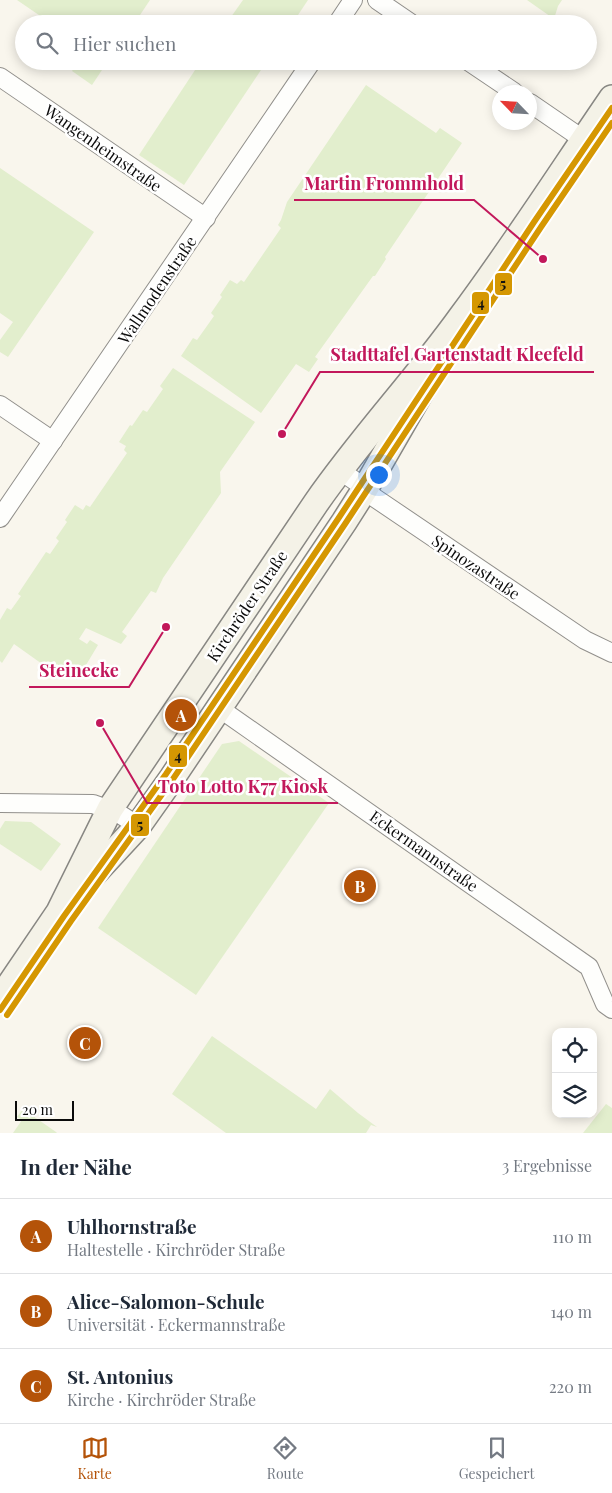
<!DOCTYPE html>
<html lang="de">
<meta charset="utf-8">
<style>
:root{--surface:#fff;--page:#f6f6f7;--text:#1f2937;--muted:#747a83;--line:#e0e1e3;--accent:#b45309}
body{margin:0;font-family:"Playfair Display",serif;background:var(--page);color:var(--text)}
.controls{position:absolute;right:15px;bottom:15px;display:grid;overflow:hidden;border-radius:10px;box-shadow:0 2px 12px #0003}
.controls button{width:45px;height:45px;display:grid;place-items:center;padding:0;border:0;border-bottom:1px solid var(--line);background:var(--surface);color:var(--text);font:25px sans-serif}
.compass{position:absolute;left:492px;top:85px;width:45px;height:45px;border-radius:50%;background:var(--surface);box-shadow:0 2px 12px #0003;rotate:295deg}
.scale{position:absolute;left:15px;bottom:12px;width:59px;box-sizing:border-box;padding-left:5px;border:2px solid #0a0a0a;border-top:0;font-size:14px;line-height:18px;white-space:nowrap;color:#0a0a0a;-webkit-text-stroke:4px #fff;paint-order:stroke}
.you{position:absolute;left:378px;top:474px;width:18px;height:18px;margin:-12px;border:4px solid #fff;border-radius:50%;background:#1a73e8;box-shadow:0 0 0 8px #1a73e833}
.badge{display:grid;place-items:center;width:32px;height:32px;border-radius:50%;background:var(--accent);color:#fff;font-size:16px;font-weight:700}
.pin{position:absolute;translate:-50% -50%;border:2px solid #fff;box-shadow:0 1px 5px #0006}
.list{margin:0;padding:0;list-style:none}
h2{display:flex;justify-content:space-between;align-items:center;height:65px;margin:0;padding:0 20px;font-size:21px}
h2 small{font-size:16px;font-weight:400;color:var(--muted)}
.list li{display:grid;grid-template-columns:32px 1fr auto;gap:15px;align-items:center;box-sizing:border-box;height:75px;padding:0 20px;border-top:1px solid var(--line)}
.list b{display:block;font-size:19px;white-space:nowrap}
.list p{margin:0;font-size:16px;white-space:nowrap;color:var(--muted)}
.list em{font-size:16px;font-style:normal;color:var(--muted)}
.icon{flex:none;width:28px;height:28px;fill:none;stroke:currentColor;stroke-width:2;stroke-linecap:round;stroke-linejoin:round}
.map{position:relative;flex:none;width:612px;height:1133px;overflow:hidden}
.search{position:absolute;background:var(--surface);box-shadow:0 2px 12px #0003;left:15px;right:15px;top:15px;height:55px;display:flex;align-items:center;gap:12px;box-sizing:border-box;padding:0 18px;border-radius:28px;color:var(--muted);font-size:19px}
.sheet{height:290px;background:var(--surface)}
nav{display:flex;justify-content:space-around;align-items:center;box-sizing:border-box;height:70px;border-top:1px solid var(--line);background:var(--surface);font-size:14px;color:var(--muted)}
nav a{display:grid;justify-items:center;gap:2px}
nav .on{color:var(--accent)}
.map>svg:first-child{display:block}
.green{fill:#e2eecd}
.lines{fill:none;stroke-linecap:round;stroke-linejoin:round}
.minor-casing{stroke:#92908c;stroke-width:20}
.secondary-casing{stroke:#888783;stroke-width:28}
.minor{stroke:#fefefc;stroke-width:18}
.secondary{stroke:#f4f2e7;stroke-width:25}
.tram-1-casing{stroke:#fff;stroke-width:10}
.tram-2-casing{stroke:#fff;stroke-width:10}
.tram-1{stroke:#d59702;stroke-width:6}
.tram-2{stroke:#d59702;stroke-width:6}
.labels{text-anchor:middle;stroke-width:5;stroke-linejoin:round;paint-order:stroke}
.street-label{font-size:16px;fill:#0a0a0a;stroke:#fff}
.leader{fill:none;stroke:#c2185b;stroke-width:2}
.callout-dot{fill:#c2185b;stroke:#fff;stroke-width:2}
.callout-label{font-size:18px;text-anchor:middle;font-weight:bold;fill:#c2185b;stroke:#fff;stroke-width:5;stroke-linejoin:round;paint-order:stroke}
.line-badge{stroke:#fff;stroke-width:2}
.pale-badge-label{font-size:14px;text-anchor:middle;font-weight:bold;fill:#111}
</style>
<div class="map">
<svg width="612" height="1133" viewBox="0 0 612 1133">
<rect width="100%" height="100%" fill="#f9f6ed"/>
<g class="green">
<polygon points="17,0 150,0 134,24 52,24"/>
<polygon points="243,0 308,0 292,24 226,24"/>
<polygon points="527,0 562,0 558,6 554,19"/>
<polygon points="79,61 108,61 92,85 72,71"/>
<polygon points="201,61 267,61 184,185 139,155"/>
<polygon points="366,85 436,133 440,128 462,143 385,257 386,259 375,276 373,276 315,357 318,359 309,372 296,364 261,413 181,356 193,338 197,340 214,316 211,313 222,297 220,295 230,280 237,284 241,280 244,282 281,228 278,225 281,220 287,202"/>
<polygon points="0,168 94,232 8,357 0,352 0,340 13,322 0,313"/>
<polygon points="173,368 255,422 220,472 221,493 163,578 156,593 151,591 122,632 127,636 121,644 86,628 79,639 87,644 90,640 98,645 77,680 71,676 72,674 57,664 52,671 14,644 2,663 0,661 0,620 7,608 11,610 21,596 18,594 46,552 50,554 59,541 56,538 67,522 65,520 75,505 83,510 86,505 90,507 127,453 124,450 126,446 119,442 130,425 132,426 143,410 147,412 163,389 160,386"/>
<polygon points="239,741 329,803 196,995 98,928 222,744"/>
<polygon points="5,821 31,822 61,844 41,871 0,844 0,829"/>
<polygon points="212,1036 316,1109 330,1089 358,1113 377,1127 371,1125 366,1133 226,1133 172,1094"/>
<polygon points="606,1104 612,1108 612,1133 583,1133"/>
<polygon points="23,1109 56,1132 57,1133 13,1133 22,1120 17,1117"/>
</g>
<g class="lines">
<defs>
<g id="minor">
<polyline points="377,0 412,24"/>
<polyline points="337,24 353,0"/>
<polyline points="468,61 514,92"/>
<polyline points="0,77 206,218"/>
<polyline points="530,103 584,140"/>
<polyline points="0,405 53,441"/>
<polyline points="345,474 361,485 375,498 585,640 612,653"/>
<polyline points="0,518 312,61"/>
<polyline points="219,708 589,967 605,1004 612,1009"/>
<polyline points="0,803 93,804 118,813 138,826"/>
</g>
<g id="secondary">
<polyline points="77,892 138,826 172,778 344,522 365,489 433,371"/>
<path d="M 0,999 L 59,912 L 110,809 L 316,503 C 361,438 415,381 461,317 C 514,246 562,171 612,98"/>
</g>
</defs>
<use href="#minor" class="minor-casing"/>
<use href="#secondary" class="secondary-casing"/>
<use href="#minor" class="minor"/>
<use href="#secondary" class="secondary"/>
<defs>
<polyline id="tram-1" points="0,1010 64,916 166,774 338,519 534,222 612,108"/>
<polyline id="tram-2" points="7,1015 71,921 173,779 345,524 541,227 612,123"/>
</defs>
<use href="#tram-1" class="tram-1-casing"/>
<use href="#tram-2" class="tram-2-casing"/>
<use href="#tram-1" class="tram-1"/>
<use href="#tram-2" class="tram-2"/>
</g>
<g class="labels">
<g class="street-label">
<text transform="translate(103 148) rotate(35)" y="6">Wangenheimstraße</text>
<text transform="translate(157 290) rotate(-56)" y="6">Wallmodenstraße</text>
<text transform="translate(476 567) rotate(34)" y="6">Spinozastraße</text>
<text transform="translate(247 606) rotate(-56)" y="6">Kirchröder Straße</text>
<text transform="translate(424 851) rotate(35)" y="6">Eckermannstraße</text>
</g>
</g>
<path class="leader" d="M543 259L474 200H294M282 434L320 372H594M166 627L129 687H29M100 723L147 803H338"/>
<g class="callout-dot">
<circle cx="543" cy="259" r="5"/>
<circle cx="282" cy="434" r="5"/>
<circle cx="166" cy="627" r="5"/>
<circle cx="100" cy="723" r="5"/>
</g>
<g class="callout-label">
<text x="384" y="190">Martin Frommhold</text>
<text x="457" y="361">Stadttafel Gartenstadt Kleefeld</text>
<text x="79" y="677">Steinecke</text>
<text x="243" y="793">Toto Lotto K77 Kiosk</text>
</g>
<g class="line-badge">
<rect x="494" y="272" width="19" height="24" rx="5" fill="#d59702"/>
<rect x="471" y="291" width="19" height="24" rx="5" fill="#d59702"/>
<rect x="168" y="744" width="20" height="24" rx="5" fill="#d59702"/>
<rect x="130" y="813" width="20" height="24" rx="5" fill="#d59702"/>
</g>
<g class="pale-badge-label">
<text x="503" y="289">5</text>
<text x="481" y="308">4</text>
<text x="178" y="761">4</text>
<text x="140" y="830">5</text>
</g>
</svg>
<div class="controls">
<button><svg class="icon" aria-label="locate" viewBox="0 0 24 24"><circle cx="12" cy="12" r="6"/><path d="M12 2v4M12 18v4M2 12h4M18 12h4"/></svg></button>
<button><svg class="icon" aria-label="layers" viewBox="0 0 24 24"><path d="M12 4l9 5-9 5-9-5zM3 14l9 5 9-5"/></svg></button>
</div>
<svg class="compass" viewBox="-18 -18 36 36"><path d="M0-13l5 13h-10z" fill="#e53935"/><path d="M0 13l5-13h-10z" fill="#747a83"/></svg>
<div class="scale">20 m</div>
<div class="you"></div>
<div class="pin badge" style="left:181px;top:715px">A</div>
<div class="pin badge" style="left:360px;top:886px">B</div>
<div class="pin badge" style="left:85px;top:1043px">C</div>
<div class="search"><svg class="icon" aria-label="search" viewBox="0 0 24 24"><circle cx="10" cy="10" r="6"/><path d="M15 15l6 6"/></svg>Hier suchen</div>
</div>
<section class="sheet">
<h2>In der Nähe<small>3 Ergebnisse</small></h2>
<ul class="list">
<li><span class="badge">A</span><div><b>Uhlhornstraße</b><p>Haltestelle · Kirchröder Straße</p></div><em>110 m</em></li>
<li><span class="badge">B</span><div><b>Alice-Salomon-Schule</b><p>Universität · Eckermannstraße</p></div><em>140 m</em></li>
<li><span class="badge">C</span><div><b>St. Antonius</b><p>Kirche · Kirchröder Straße</p></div><em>220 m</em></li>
</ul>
</section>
<nav>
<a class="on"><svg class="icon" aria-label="map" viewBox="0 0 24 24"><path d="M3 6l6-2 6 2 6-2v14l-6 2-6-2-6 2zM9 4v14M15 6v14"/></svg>Karte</a>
<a><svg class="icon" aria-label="directions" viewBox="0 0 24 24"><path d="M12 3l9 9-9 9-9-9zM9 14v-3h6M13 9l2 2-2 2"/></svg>Route</a>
<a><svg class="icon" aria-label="saved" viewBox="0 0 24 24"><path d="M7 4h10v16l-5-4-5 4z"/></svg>Gespeichert</a>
</nav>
